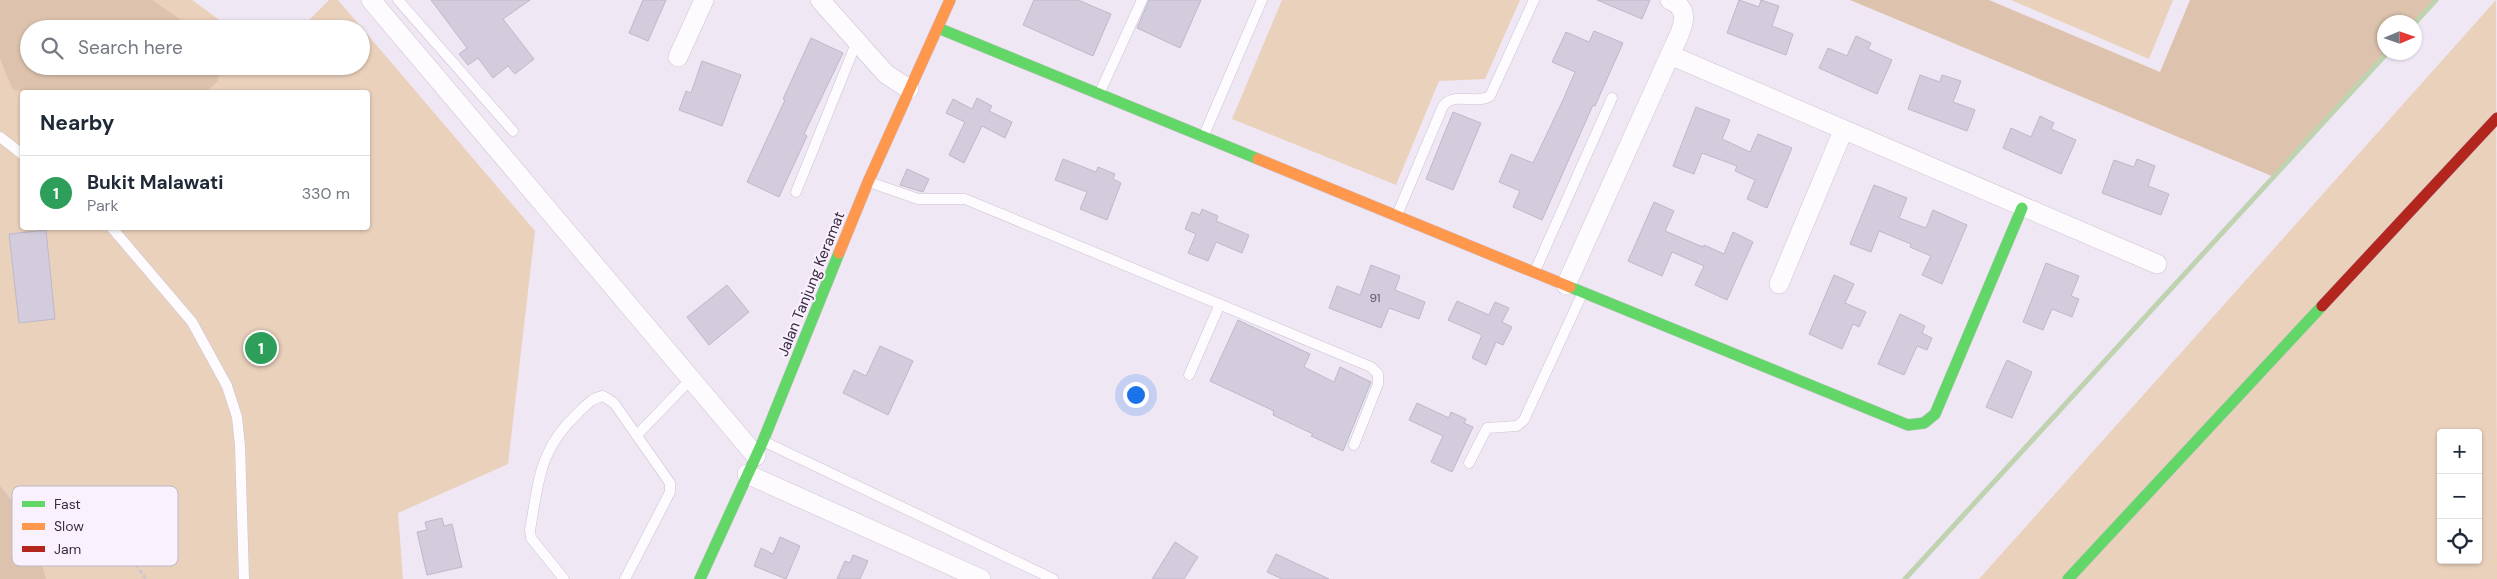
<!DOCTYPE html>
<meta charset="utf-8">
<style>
:root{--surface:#fff;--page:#f6f6f7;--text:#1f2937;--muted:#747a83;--line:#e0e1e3;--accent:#7b6d82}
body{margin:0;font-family:"DM Sans",sans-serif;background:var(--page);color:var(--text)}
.controls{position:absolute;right:15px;bottom:15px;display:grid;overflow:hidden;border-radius:5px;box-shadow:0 1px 4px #0004}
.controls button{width:45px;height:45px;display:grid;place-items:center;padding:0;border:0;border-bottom:1px solid var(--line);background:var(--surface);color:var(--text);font:25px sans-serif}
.compass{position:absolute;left:2377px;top:15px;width:45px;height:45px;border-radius:50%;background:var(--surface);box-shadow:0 1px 4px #0004;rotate:88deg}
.you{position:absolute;left:1135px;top:394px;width:18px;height:18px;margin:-12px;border:4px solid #fff;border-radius:50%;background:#1a73e8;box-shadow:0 0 0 8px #1a73e833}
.badge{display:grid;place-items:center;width:32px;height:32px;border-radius:50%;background:var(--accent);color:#fff;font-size:16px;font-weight:700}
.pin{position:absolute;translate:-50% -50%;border:2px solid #fff;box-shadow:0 1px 5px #0006}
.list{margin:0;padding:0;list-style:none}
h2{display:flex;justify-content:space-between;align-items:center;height:65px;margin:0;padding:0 20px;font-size:21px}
h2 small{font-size:16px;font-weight:400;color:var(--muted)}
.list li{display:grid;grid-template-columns:32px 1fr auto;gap:15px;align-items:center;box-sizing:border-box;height:75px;padding:0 20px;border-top:1px solid var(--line)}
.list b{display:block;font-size:19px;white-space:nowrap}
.list p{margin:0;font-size:16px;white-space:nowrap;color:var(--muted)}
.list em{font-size:16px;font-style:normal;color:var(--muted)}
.icon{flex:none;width:28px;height:28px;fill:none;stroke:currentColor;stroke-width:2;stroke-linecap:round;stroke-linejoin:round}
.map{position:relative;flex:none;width:2497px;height:579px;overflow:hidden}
.search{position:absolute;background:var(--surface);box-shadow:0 1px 4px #0004;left:20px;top:20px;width:350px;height:55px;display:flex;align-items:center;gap:12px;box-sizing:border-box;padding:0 18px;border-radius:28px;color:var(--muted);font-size:19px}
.panel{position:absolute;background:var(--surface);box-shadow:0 1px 4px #0004;left:20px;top:90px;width:350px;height:140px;border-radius:5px}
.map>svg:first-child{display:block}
.green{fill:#ead1bc;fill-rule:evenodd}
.forest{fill:#ddc3ad}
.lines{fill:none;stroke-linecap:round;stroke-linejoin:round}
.stream{stroke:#bfd3b1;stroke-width:5}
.building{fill:#d2ccdc;stroke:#beb8ca}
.lane-casing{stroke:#cdc2d3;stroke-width:11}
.street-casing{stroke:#cdc2d3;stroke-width:20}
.fast-casing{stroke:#cdc2d3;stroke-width:12}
.slow-casing{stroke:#cdc2d3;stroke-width:12}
.jam-casing{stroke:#cdc2d3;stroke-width:12}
.path{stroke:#cdc8d0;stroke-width:3;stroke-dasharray:4 2.5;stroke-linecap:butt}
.lane{stroke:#fdfbfd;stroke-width:10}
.street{stroke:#fdfbfd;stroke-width:19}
.fast{stroke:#63d668;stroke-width:11}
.slow{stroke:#ff974d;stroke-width:11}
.jam{stroke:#b3261e;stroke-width:11}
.labels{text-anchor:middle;stroke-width:4;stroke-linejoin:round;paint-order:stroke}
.number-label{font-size:12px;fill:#62546a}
.street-label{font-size:15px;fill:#3c2c44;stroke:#f9f2fe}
.key{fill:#f9f2fe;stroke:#c0b7c6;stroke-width:1}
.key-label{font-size:14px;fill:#3c2c44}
</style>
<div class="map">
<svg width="2497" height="579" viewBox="0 0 2497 579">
<rect width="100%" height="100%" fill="#f0e7f4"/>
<g class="green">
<path d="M 0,0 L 192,0 L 232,29 L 29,29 L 29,66 L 361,66 L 361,29 L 300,29 L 329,0 L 338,0 L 535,231 L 508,464 L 398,513 L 403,579 L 0,579 ZM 22,92 L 368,92 L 368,228 L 22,228 Z"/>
<polygon points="1282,0 1520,0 1485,79 1439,81 1396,185 1232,119"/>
<polygon points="2011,0 2173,0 2149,59"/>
<path d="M 2496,0 L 2497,579 L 1979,579 ZM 2441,433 L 2478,433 L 2478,560 L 2441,560 Z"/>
</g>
<g class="forest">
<polygon points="0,0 152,0 194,29 29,29 29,66 220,66 218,81 206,92 35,92 13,90 0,59"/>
<polygon points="1850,0 1989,0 2160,72 2190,0 2436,0 2415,24 2384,22 2384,52 2388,53 2274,177"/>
<polygon points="0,486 30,523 46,579 0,579"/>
</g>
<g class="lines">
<g class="stream">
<polyline points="2414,24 2436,0"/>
<polyline points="1905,579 2388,52"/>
</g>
</g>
<g class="building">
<polygon points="431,0 530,0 503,19 534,59 515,74 508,66 493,78 478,58 468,65 459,54 467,48"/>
<polygon points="643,0 666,0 648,41 629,33"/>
<polygon points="1034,0 1078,0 1111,14 1093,56 1023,25"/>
<polygon points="1149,0 1201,0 1180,48 1137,28"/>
<polygon points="1597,0 1650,0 1642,19"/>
<polygon points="1739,0 1759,7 1761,0 1779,6 1772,26 1793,34 1786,55 1727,33"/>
<polygon points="1594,31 1623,43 1595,106 1593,105 1542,220 1513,207 1520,191 1499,182 1511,154 1533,163 1563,100 1575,72 1552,62 1566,32 1589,42"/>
<polygon points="1856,36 1871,43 1868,49 1892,60 1877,94 1819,68 1828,48 1847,56"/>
<polygon points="811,38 843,53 804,134 807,136 779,197 747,182 785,100 783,99"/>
<polygon points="702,61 741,75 722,126 679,110 686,91 691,93"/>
<polygon points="1920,75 1940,82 1942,75 1961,81 1953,102 1975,110 1967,131 1908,109"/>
<polygon points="977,98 992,106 989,111 1012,122 1005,138 982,126 964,163 949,155 965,122 946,113 953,99 972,109"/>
<polygon points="1696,107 1730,120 1722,139 1750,152 1758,134 1792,148 1767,208 1747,199 1755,180 1735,171 1737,166 1702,153 1694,174 1673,166"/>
<polygon points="1453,112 1481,123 1453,190 1426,179"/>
<polygon points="2040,116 2054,123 2051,129 2076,140 2061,174 2003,148 2011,128 2031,137"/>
<polygon points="1063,159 1096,172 1098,167 1115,174 1113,179 1121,183 1107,220 1080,209 1087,192 1055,180"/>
<polygon points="2137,159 2155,166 2148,186 2169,194 2161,215 2102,193 2114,160 2134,167"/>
<polygon points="907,169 929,179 923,192 900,185"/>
<polygon points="1874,185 1907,198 1899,218 1926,228 1933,210 1967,225 1942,284 1922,275 1931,256 1910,247 1911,244 1879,231 1871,252 1850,244"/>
<polygon points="1654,202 1674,211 1665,231 1703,247 1704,245 1724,254 1733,232 1753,242 1727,300 1695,285 1704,266 1672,252 1662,276 1628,261"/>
<polygon points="1202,209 1218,216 1216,221 1249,235 1242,253 1216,242 1208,261 1188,253 1196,234 1185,229 1192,212 1200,215"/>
<polygon points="46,230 55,319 19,323 9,234"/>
<polygon points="2046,263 2079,276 2071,296 2079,299 2072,317 2052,309 2043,330 2023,322"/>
<polygon points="1371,265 1400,276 1395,290 1425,302 1419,319 1389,308 1381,328 1329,308 1337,286 1360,295"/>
<polygon points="1834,275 1854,284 1845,303 1866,312 1859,327 1853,324 1842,349 1809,334"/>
<polygon points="727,285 749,312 709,345 687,317"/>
<polygon points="1457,301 1489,315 1495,302 1509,308 1502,322 1512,327 1503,345 1496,342 1486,365 1472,358 1482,335 1448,320"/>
<polygon points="1900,314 1925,326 1922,333 1932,338 1927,350 1917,346 1904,375 1878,364"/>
<polygon points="1238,320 1310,354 1304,367 1334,382 1340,367 1371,382 1343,451 1311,436 1313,434 1273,415 1274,411 1210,381"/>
<polygon points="880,346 913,361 888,415 843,393 854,370 866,376"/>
<polygon points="2007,360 2032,372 2012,418 1986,407"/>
<polygon points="1417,403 1449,418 1451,412 1466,419 1464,423 1473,427 1452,472 1431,462 1443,436 1409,420"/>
<polygon points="442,518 444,526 452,524 462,567 427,575 417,532 427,530 425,522"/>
<polygon points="780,537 800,546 786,579 754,566 761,548 773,554"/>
<polygon points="1175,542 1198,557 1184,579 1152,579"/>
<polygon points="1276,554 1329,579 1282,579 1267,572"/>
<polygon points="853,555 868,561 860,579 837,579 845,561 850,563"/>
</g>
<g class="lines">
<defs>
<g id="lane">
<polyline points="398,0 513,131"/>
<polyline points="1100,92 1142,0"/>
<polyline points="1204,135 1262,0"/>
<polyline points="0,137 22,154"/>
<polyline points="869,182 918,199 965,199 1371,367 1378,374 1378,384 1354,445"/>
<polyline points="796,192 857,41"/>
<path d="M 1397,215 L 1443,106 C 1454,91 1476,105 1490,96 L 1534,0"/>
<polyline points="112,228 192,322 227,386 237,417 240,446 244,579"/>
<polyline points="1535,271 1612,98"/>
<polyline points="1189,375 1220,304"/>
<polyline points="638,434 690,380"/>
<polyline points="765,442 1053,579"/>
<polyline points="1469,463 1487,428 1517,426 1524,420 1583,292"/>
<path d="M 564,579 L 531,538 L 530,530 C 539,480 539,449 578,413 C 586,405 592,398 603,396 L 614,403 L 670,483 L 670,492 L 625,579"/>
</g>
<g id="street">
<polyline points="371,0 756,456"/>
<polyline points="820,0 886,74 909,89"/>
<polyline points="1670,55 2157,264"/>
<polyline points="678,57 704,0"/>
<polyline points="1779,284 1843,131"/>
<path d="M 1566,285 L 1670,55 C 1678,36 1696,11 1670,0"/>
<polyline points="747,474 981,579"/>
</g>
<g id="fast">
<polyline points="938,28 1258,159"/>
<polyline points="1570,287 1908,425 1924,423 1935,414 2022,208"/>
<polyline points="700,579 763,441 839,253"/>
<polyline points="2068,579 2322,306"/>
</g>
<g id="slow">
<polyline points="1258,159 1570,287"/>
<polyline points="839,253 868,182 950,0"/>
</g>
<polyline id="jam" points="2322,306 2497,118"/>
</defs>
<use href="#lane" class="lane-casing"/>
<use href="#street" class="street-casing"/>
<use href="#fast" class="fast-casing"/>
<use href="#slow" class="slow-casing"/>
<use href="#jam" class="jam-casing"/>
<polyline class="path" points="117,538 146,579"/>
<use href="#lane" class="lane"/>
<use href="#street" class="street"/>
<use href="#fast" class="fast"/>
<use href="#slow" class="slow"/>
<use href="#jam" class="jam"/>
</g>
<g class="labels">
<g class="number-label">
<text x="1375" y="302">91</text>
</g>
<g class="street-label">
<text transform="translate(811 284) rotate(-68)" y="5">Jalan Tanjung Keramat</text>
</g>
</g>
<rect x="12" y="486" width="166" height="80" rx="8" class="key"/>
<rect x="22" y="501" width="23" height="6" fill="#63d668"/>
<rect x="22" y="523" width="23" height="7" fill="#ff974d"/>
<rect x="22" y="546" width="23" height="6" fill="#b3261e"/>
<g class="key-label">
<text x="54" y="509">Fast</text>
<text x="54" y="531">Slow</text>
<text x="54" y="554">Jam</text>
</g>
</svg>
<div class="controls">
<button>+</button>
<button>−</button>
<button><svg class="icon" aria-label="locate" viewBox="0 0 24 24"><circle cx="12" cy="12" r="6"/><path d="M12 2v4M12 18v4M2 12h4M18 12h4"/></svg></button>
</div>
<svg class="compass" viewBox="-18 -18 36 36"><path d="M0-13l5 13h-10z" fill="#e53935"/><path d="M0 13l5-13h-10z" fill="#747a83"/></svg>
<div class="you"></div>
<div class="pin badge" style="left:261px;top:348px;background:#2e9e5b">1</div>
<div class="search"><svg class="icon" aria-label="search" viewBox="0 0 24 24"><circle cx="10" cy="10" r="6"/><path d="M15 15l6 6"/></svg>Search here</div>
<section class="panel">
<h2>Nearby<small></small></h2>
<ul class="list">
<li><span class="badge" style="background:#2e9e5b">1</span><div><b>Bukit Malawati</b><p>Park</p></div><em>330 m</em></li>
</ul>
</section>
</div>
